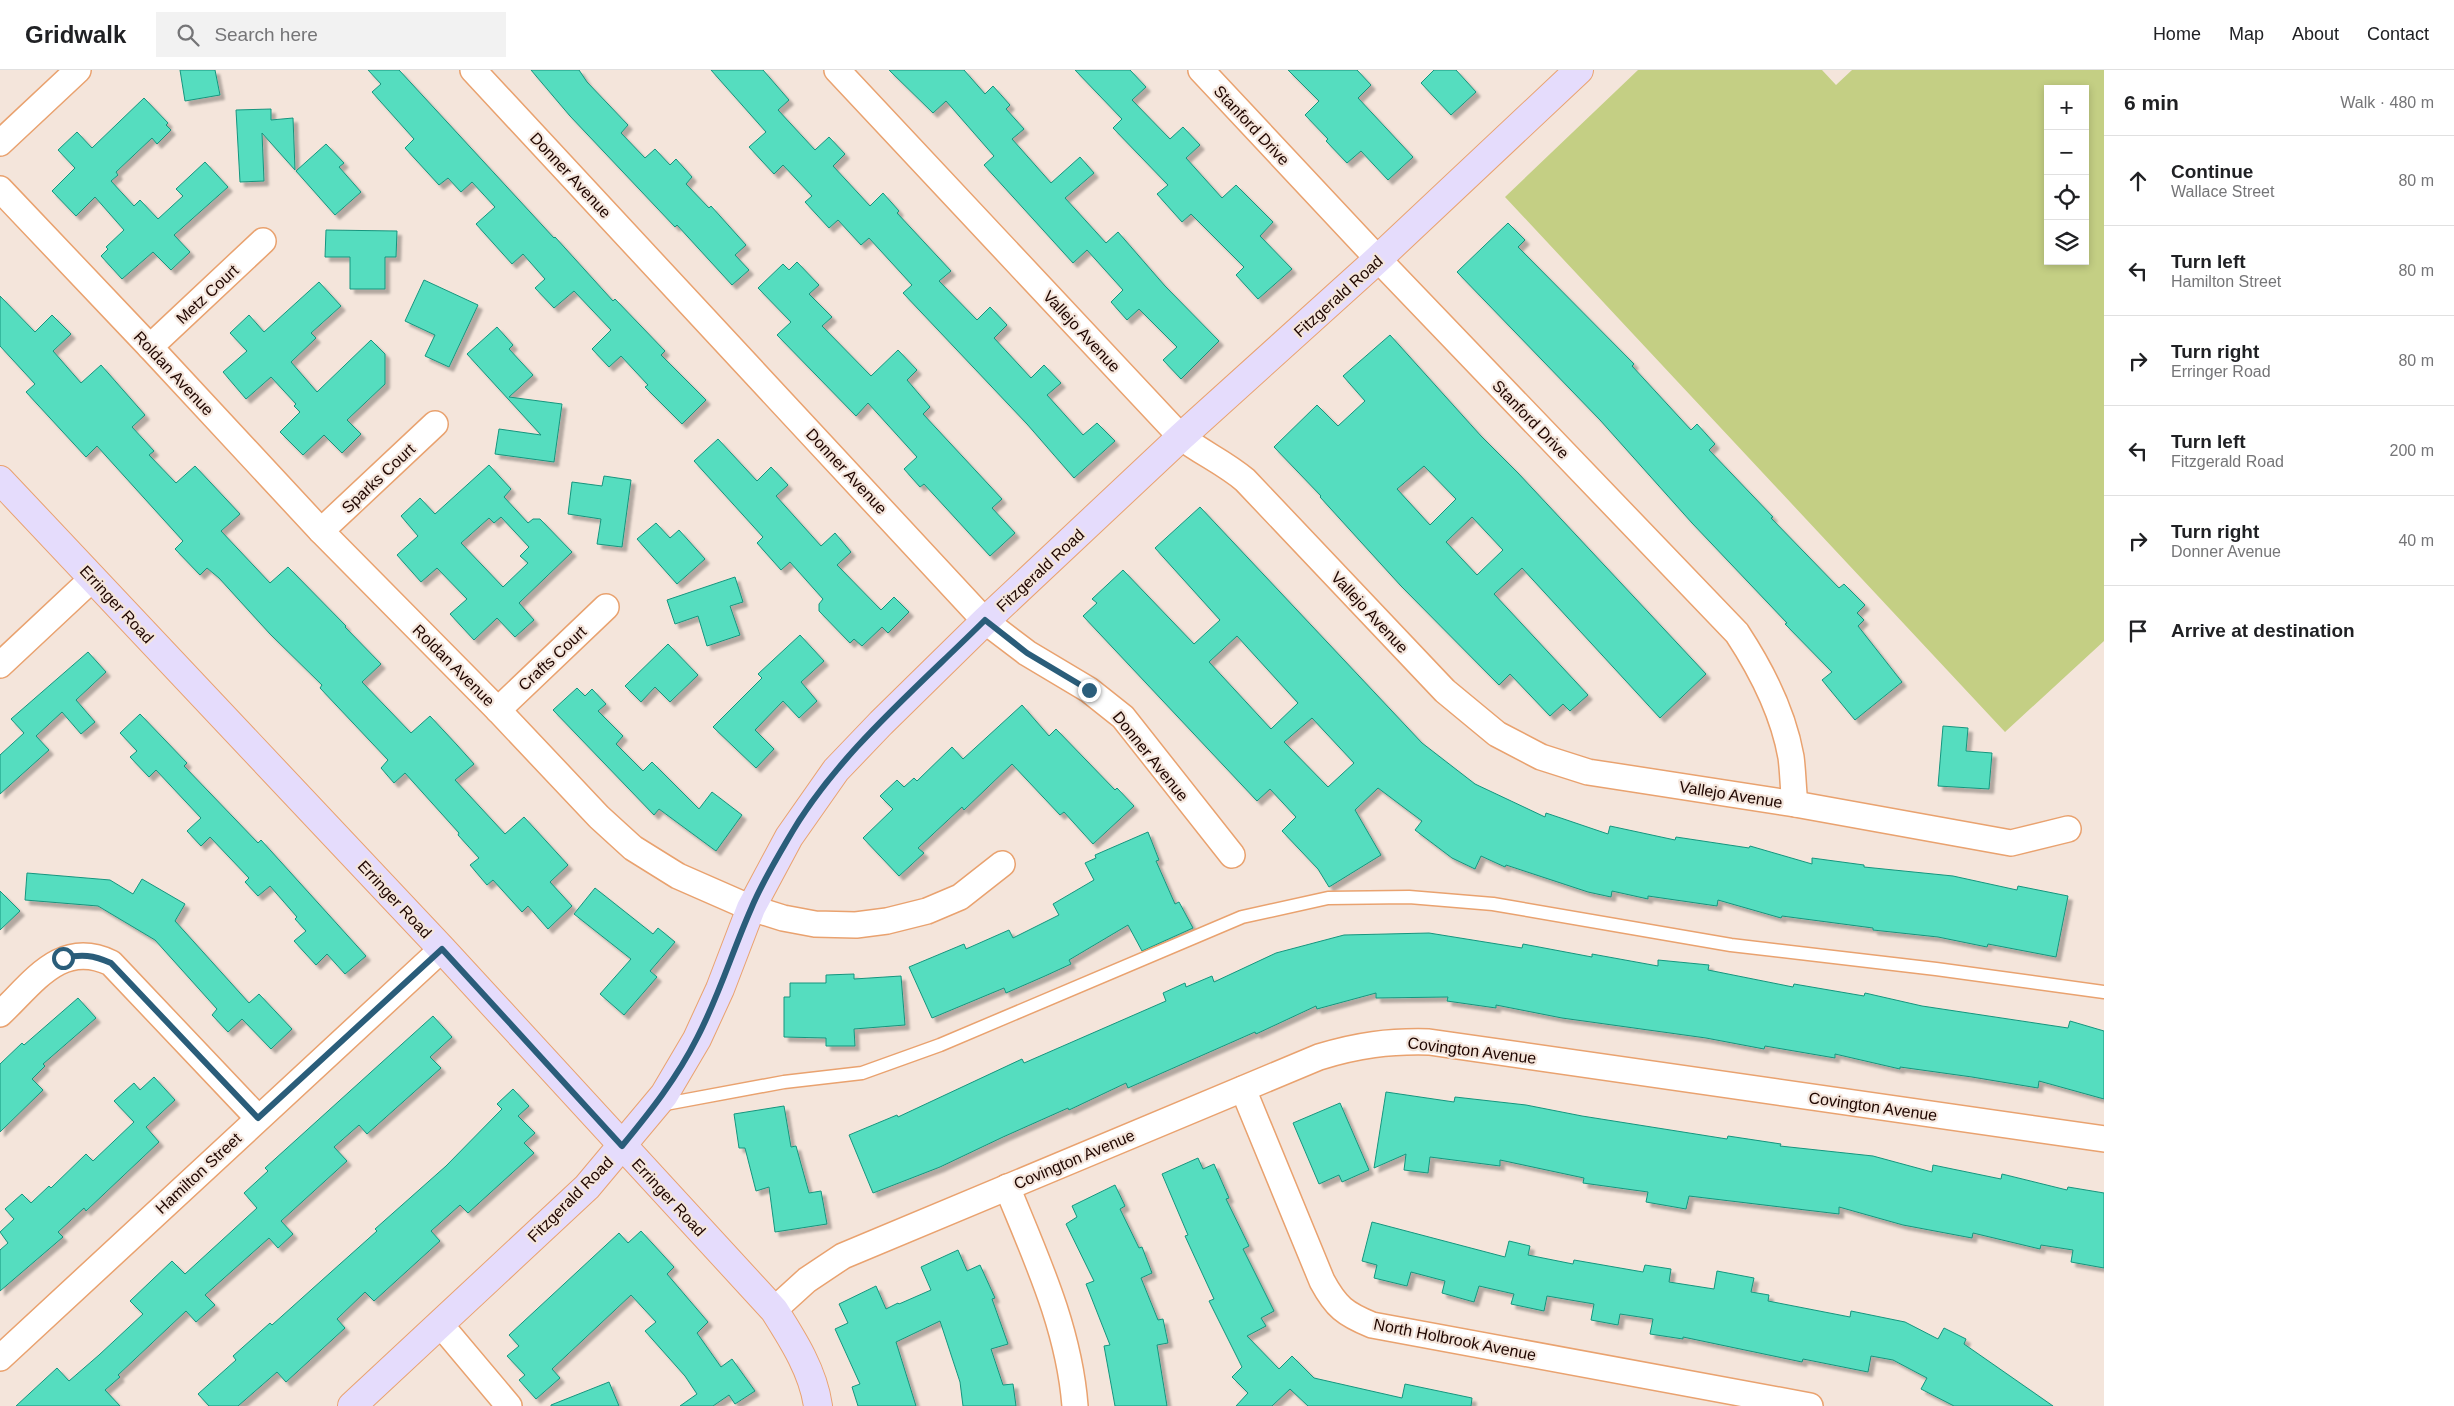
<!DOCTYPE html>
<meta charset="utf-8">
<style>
:root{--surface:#fff;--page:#f2f2f2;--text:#202124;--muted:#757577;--line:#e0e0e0}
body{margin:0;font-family:Helvetica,sans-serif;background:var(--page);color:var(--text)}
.controls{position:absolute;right:15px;top:15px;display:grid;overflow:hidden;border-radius:0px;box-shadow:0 2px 8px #0003}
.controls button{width:45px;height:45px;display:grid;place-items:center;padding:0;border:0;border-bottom:1px solid var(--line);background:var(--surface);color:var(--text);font:25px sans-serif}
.stop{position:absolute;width:15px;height:15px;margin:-11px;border:4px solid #2a5d7a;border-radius:50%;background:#fff}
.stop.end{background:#2a5d7a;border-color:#fff;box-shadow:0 1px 5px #0008}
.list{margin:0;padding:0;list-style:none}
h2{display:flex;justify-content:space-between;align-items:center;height:65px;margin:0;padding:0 20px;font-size:21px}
h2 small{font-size:16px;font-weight:400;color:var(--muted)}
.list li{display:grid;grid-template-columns:32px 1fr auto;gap:15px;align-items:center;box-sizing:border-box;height:90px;padding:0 20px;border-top:1px solid var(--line)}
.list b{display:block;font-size:19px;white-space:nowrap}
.list p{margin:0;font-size:16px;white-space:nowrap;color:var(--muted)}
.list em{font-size:16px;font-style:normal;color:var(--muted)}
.icon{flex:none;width:28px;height:28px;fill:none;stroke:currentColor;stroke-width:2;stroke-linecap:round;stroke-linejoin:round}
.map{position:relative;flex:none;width:2104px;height:1336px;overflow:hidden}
header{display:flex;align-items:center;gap:30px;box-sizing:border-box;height:70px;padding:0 25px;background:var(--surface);border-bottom:1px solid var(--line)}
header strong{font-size:24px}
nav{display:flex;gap:28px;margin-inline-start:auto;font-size:18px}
.search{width:350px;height:45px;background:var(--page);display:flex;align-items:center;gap:12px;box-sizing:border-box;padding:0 18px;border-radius:0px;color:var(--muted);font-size:19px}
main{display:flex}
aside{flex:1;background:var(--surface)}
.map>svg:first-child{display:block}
.green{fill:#c4cf84;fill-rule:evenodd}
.building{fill:#54ddbf;stroke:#17957e;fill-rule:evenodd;filter:url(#shadow)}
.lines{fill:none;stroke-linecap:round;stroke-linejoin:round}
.lane-casing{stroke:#e9a26f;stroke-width:15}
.street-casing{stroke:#e9a26f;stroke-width:28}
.secondary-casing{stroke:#e9a26f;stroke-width:30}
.lane{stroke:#fff;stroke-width:12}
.street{stroke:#fff;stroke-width:25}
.secondary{stroke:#e5dcfc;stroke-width:28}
.route{stroke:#2a5d7a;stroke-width:6}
.labels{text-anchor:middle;stroke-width:4.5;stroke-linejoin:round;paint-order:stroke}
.street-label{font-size:16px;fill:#1f0600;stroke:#f4e5db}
</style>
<header>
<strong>Gridwalk</strong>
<div class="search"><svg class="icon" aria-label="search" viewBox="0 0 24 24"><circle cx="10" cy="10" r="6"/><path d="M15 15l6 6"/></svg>Search here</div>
<nav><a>Home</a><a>Map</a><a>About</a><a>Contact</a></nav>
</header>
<main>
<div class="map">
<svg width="2104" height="1336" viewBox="0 0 2104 1336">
<defs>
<filter id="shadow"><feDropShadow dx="4.5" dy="4.5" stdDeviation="1" flood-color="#0004"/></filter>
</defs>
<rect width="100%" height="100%" fill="#f4e5db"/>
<path class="green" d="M 1638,0 L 1822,0 L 1836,15 L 1852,0 L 2104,0 L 2104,571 L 2005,662 L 1505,127 ZM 2048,19 L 2085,19 L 2085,191 L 2048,191 Z"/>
<g class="building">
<polygon points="180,0 215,0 220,25 185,31"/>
<polygon points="368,0 399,0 554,168 555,167 613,231 615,229 665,281 661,285 706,330 682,354 645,317 648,315 621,286 609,297 592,279 611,260 574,221 554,238 535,218 545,209 523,184 512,194 476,154 495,137 472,112 461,122 448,108 439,115 405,78 414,69 372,22 381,14"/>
<polygon points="531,0 579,0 587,12 628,55 621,63 645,88 655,79 670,95 676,89 692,107 686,114 709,138 711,136 746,175 735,185 749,200 732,215 677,155 675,157 570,46"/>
<polygon points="711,0 763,0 789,30 778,40 815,80 829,67 845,84 833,96 870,136 883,123 899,141 897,143 951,201 939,211 977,250 990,237 1007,255 994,268 1031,308 1044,295 1061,313 1047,325 1083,365 1097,353 1115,371 1074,408 1027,354 903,223 912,215 869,168 861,175 838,150 829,158 805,132 812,126 783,95 774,104 749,77 766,62"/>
<polygon points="889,0 964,0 985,24 993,16 1010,35 1006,39 1024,59 1012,69 1051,113 1080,87 1094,103 1065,128 1106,173 1118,162 1165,216 1219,271 1181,309 1163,290 1177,277 1139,239 1127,250 1111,232 1123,220 1087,180 1073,193 984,95 994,86 946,31 933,43"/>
<polygon points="1075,0 1130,0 1146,17 1132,30 1170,69 1183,57 1200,75 1186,88 1222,128 1236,115 1273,152 1260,166 1292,199 1258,229 1236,205 1244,197 1191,144 1182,152 1157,124 1168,115 1113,58 1122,49"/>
<polygon points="1288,0 1357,0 1371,15 1358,28 1413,87 1388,110 1361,81 1347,93 1326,71 1328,69 1305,45 1319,31"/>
<polygon points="1434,0 1456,0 1476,22 1451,45 1421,13"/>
<polygon points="144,28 168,53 166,55 171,60 157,74 152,68 116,102 118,105 111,111 134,136 140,130 158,149 183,126 176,119 205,92 228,117 174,165 190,182 171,200 153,182 122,209 101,186 108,179 106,177 124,160 95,127 76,146 52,121 75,98 58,80 77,62 92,78"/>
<polygon points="271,39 271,50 293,48 295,100 262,63 264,111 240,112 236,40"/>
<polygon points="326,74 344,93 339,97 361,122 335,145 296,101"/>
<polygon points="1508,153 1525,170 1518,177 1634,294 1632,296 1691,360 1697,354 1715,374 1709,380 1773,447 1771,448 1839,518 1844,514 1865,535 1857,543 1864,550 1858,556 1902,612 1855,650 1822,610 1832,602 1785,554 1787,553 1692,453 1600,350 1457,202"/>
<polygon points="326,160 397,161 396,187 385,187 385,219 350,219 350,187 325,187"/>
<polygon points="797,192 819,215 809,224 832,247 822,256 871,306 898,280 917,300 907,310 930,337 923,344 1002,429 992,438 1015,463 990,486 924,414 920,417 904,399 917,387 868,333 856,346 777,265 791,252 758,218 783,194 789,200"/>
<polygon points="424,210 478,235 449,297 425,286 435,265 405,251"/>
<polygon points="319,212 341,236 311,263 316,268 291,292 317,322 371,270 385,284 385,314 347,350 361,364 342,383 324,365 303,385 280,362 300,342 294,336 296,334 271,307 246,329 223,302 247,281 230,263 249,245 264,262"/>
<polygon points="0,226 35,262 52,245 71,264 53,281 81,313 101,295 145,345 132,357 154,381 149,385 176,413 195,396 240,444 221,461 270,513 288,497 346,556 345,557 381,594 362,612 411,663 430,646 457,675 474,694 455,710 505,764 524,747 568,795 550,812 572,836 548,859 528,836 522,842 493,810 487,815 470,795 479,788 458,765 459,763 405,703 394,713 381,698 388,690 320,618 322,615 270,564 219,508 207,498 200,505 175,479 183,471 97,376 86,387 26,322 35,314 0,276"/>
<polygon points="497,257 513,275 509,279 533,305 509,327 562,334 554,392 495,384 499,359 541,365 467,284"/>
<path d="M 1390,265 L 1481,366 L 1518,403 L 1706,604 L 1660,648 L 1522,498 L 1494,524 L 1588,625 L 1570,641 L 1563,634 L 1550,646 L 1510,604 L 1499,615 L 1401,516 L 1320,427 L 1321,426 L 1274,377 L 1317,335 L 1338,356 L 1365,331 L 1343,306 ZM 1424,396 L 1456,429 L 1430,455 L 1397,419 ZM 1472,447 L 1503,480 L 1477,505 L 1446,472 Z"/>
<polygon points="718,369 757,411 771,397 788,415 776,426 821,476 835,463 851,482 837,495 881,540 894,527 909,542 888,563 882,557 862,576 854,569 850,573 819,541 819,534 823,529 790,492 781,500 757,473 763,467 694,391"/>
<path d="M 489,395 L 511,419 L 504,427 L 528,453 L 533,449 L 540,449 L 572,482 L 519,533 L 534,550 L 515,567 L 497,548 L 474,570 L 450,544 L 467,529 L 437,498 L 421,512 L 397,485 L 418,466 L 401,446 L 420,428 L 435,444 ZM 501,447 L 529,477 L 520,486 L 528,493 L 503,517 L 461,473 L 489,448 L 494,453 Z"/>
<polygon points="604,406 631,410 622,477 597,474 601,449 568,444 572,412 602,416"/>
<path d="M 1200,437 L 1422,673 L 1475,714 L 1545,747 L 1546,743 L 1608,764 L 1610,756 L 1675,770 L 1676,767 L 1749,778 L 1750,776 L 1812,794 L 1812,788 L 1864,795 L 1864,797 L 1953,806 L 2017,820 L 2018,816 L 2068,826 L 2056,887 L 1988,874 L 1987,877 L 1938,867 L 1873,860 L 1873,858 L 1782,846 L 1781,848 L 1718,830 L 1717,836 L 1648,826 L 1648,829 L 1612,821 L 1611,827 L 1588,822 L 1506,795 L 1505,797 L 1481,786 L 1475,799 L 1452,788 L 1415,760 L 1422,751 L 1378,718 L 1355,740 L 1381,785 L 1329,817 L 1318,799 L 1282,761 L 1296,747 L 1270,719 L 1257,731 L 1083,546 L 1097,533 L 1092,529 L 1123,500 L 1194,574 L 1220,550 L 1155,478 ZM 1237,566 L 1298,633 L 1271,659 L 1209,592 ZM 1312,648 L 1354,693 L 1328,717 L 1284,672 Z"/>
<polygon points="656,453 670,468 679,460 705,489 677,514 637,469"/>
<polygon points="735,507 743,532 730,536 740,565 707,576 698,546 675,554 667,530"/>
<polygon points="800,565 824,591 801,612 817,631 799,648 783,631 755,660 774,679 756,698 713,657 762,608 758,604"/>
<polygon points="668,574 698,605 670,632 655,617 641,632 625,616"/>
<polygon points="88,582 106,602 76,630 95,652 81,664 62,642 36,666 49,680 0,724 0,685 24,663 11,649"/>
<polygon points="577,618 585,626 592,619 606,634 598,641 623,666 616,674 643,701 652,692 699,739 712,722 742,745 716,781 659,739 654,745 553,640"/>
<polygon points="1022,635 1049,666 1056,659 1115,720 1117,718 1134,736 1093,774 1064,742 1060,745 1012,694 964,740 962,737 918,778 924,783 899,806 863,768 893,739 880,726 897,710 904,717 914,708 917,711 952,677 963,689"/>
<polygon points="140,644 187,693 184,696 258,773 261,770 366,886 345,904 327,884 316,895 294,871 306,861 295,849 297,847 270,816 258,826 245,812 249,808 210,767 201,776 187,761 201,748 156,700 149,707 130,687 137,681 120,663"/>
<polygon points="1943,656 1968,658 1966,681 1992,683 1989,719 1938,716"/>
<polygon points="1148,762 1159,790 1156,791 1175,834 1179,832 1193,858 1142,881 1128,855 1069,890 1071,894 1045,906 1006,923 1004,918 932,948 909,897 964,874 966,879 1009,860 1013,868 1059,845 1053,834 1094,810 1085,793 1096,788 1095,785"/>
<polygon points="27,803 110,810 133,824 142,809 185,834 175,851 249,933 259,924 292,959 271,979 242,949 228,962 212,945 217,939 155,870 98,836 25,830"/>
<polygon points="595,818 653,864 658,858 675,872 650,901 657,907 624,945 600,924 631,889 574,844"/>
<polygon points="0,821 20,841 0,860"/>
<polygon points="1429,863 1522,878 1523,874 1592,887 1592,884 1658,896 1658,890 1709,895 1708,900 1793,917 1794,914 1864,926 1865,923 1922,936 2068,958 2070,951 2104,961 2104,1029 2039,1011 2038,1018 1972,1007 1900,997 1900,999 1835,984 1835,988 1765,976 1764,979 1706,968 1562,948 1496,935 1496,938 1447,931 1448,927 1376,928 1376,923 1317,939 1316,936 1256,964 1255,962 1128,1018 1126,1013 1069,1040 1068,1038 1003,1067 940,1097 873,1123 849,1065 897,1045 898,1047 1022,989 1024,993 1166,931 1163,923 1185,913 1186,917 1212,906 1214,912 1276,883 1344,865"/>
<polygon points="854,904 854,909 901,906 905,955 854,959 855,976 826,976 826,968 784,967 784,927 790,927 790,913 826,913 826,905"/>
<polygon points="78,928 96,948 43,994 45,996 32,1009 43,1020 0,1062 0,994 22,973 24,975"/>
<polygon points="433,946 452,967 430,987 441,998 367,1064 359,1055 334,1077 347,1091 281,1151 293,1164 278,1178 269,1168 205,1225 215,1235 196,1252 186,1241 118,1305 120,1307 105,1320 120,1336 16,1336 57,1298 69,1311 99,1285 143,1244 130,1231 172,1191 185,1204 257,1138 244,1123 268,1101 265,1098"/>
<polygon points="154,1007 175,1030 146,1057 159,1072 86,1141 84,1138 58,1162 63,1167 0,1221 0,1180 8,1173 0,1162 14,1149 5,1139 22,1124 31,1133 49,1116 51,1118 86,1084 93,1091 134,1052 114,1031 134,1013 140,1020"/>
<polygon points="513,1019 529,1036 518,1046 535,1063 524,1073 534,1083 468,1143 460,1135 431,1161 440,1171 374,1231 365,1222 337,1249 345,1258 286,1312 277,1302 238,1336 209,1336 198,1324 236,1290 233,1286 270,1253 272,1255 321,1211 377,1161 375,1159 446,1096 502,1039 497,1034"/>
<polygon points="1386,1022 1454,1032 1455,1027 1526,1035 1582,1046 1727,1069 1728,1066 1781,1074 1780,1076 1873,1086 1932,1102 1933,1095 2001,1109 2002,1104 2067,1120 2068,1117 2104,1123 2104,1198 2071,1192 2073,1180 2041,1175 2040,1179 1973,1163 1972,1168 1903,1155 1839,1137 1839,1144 1689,1126 1686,1139 1646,1132 1648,1122 1583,1113 1584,1108 1500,1090 1500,1096 1430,1087 1428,1103 1404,1100 1406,1084 1374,1098"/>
<polygon points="1340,1033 1369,1100 1342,1112 1339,1105 1319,1114 1293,1053"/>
<polygon points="784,1036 791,1077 796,1076 809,1123 821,1121 827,1154 775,1162 769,1117 756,1121 745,1078 739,1078 734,1044"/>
<polygon points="1198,1088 1203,1099 1214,1094 1229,1128 1226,1129 1249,1176 1243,1179 1274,1241 1261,1248 1266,1256 1247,1266 1279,1299 1292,1286 1314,1308 1402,1328 1405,1314 1472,1328 1471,1336 1308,1336 1290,1319 1272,1336 1236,1336 1248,1323 1232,1307 1242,1297 1209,1231 1214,1229 1185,1166 1188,1165 1162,1104"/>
<polygon points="1115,1115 1125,1136 1120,1139 1139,1178 1142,1177 1152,1203 1141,1208 1158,1250 1163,1249 1168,1273 1157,1275 1167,1336 1115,1336 1104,1276 1110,1275 1086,1214 1094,1211 1066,1154 1077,1147 1072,1136"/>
<polygon points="1372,1152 1505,1187 1509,1171 1530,1176 1528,1185 1573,1194 1574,1190 1643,1202 1645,1195 1671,1199 1669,1212 1714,1219 1717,1201 1754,1208 1751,1222 1769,1225 1768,1231 1850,1247 1851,1241 1905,1252 1938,1269 1944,1258 1966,1269 1964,1274 2053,1336 1954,1336 1921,1319 1927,1308 1893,1290 1871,1286 1868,1302 1803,1289 1802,1292 1683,1267 1683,1269 1650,1264 1653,1249 1620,1244 1618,1255 1591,1250 1594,1234 1547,1226 1544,1241 1511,1234 1514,1224 1479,1216 1474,1232 1442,1223 1445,1211 1411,1202 1407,1216 1374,1208 1377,1195 1362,1191"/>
<polygon points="641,1161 674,1197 667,1204 708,1252 697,1263 721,1297 732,1289 755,1321 735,1334 729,1325 713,1336 680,1336 697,1324 685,1306 645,1261 656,1252 631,1225 552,1299 560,1308 536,1329 519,1310 525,1305 507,1286 519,1276 509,1265 619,1163 628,1173"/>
<polygon points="958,1180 967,1201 980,1195 995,1228 992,1229 1008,1274 991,1279 1003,1315 1013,1314 1016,1336 963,1336 960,1312 940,1251 896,1272 916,1336 858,1336 852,1317 860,1314 835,1259 848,1253 839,1234 876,1216 886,1239 898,1233 899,1234 931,1220 921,1197"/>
<polygon points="609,1312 619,1336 551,1336 551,1335"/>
</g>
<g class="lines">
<defs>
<polyline id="lane" points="660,1035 784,1012 862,1003 940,975 1242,847 1328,828 1409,827 1493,834 1731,875 1936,899 2104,922"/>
<g id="street">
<polyline points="473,0 985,551 1027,583 1089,620 1123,647 1232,785"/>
<path d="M 837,0 L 1181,367 C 1202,383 1225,393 1245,410 L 1445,621 L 1497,664 L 1541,687 L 1588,702 L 1795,734 L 2011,773 L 2068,759"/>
<path d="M 1201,0 L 1378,189 L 1737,563 C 1762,601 1783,642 1791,687 C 1793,702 1793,718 1795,734"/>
<polyline points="0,73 78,0"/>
<polyline points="0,119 150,277 321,461 498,640 599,747 633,778 678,806 751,838 783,848 815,854 856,855 887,851 927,841 960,827 1002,794"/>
<polyline points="150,277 263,171"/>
<polyline points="321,461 435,354"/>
<polyline points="0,595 93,508"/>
<polyline points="498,640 606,537"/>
<path d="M 0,944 C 34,912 61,869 111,893 L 258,1048"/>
<path d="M 1243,1019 L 1322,1211 C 1336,1237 1345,1244 1372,1255 L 1810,1336"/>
<path d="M 1007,1117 C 1036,1188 1069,1258 1075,1336"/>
<path d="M 774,1240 L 807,1210 L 843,1186 L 1319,987 C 1358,975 1389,971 1429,972 L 2104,1069"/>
<polyline points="440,1254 509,1336"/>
<polyline points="0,1288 442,879"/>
</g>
<g id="secondary">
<path d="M 0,410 L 442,879 L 774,1240 C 793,1270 813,1301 818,1336"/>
<polyline points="352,1336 587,1117 664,1025 697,969 720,919 751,838 789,767 836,700 881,653 985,551 1181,367 1378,189 1579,0"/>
</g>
</defs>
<use href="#lane" class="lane-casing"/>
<use href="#street" class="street-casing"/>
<use href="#secondary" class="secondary-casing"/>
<use href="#lane" class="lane"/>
<use href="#street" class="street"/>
<use href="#secondary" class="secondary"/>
</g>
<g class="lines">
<path class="route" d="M 63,888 C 82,884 93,885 111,893 L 258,1048 L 442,879 L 622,1076 C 650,1042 677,1008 697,968 C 719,926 732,882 751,839 C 761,815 775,791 788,769 C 835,686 918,617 985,550 L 1027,583 L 1089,620"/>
</g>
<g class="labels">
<g class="street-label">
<text transform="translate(1252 55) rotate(47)" y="6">Stanford Drive</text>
<text transform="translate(571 105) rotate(47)" y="6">Donner Avenue</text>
<text transform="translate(207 224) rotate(-43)" y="6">Metz Court</text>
<text transform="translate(1338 226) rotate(-42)" y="6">Fitzgerald Road</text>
<text transform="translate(1082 261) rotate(47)" y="6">Vallejo Avenue</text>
<text transform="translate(174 303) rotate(47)" y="6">Roldan Avenue</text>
<text transform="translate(1531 349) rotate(46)" y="6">Stanford Drive</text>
<text transform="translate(847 401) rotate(47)" y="6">Donner Avenue</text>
<text transform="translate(378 408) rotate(-43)" y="6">Sparks Court</text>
<text transform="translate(1040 500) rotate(-43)" y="6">Fitzgerald Road</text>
<text transform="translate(117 534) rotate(47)" y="6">Erringer Road</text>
<text transform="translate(1370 542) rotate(47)" y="6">Vallejo Avenue</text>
<text transform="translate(552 588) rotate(-43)" y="6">Crafts Court</text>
<text transform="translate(454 595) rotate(45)" y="6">Roldan Avenue</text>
<text transform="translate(1151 686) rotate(51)" y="6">Donner Avenue</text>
<text transform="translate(1731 724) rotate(9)" y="6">Vallejo Avenue</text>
<text transform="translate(395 829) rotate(47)" y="6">Erringer Road</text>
<text transform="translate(1472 980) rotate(7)" y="6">Covington Avenue</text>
<text transform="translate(1873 1036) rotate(8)" y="6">Covington Avenue</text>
<text transform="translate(1074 1089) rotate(-23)" y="6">Covington Avenue</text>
<text transform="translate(198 1103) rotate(-43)" y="6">Hamilton Street</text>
<text transform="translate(669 1127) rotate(47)" y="6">Erringer Road</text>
<text transform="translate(570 1129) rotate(-45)" y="6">Fitzgerald Road</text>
<text transform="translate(1455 1269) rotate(11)" y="6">North Holbrook Avenue</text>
</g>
</g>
</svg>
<div class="controls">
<button>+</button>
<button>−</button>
<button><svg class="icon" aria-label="locate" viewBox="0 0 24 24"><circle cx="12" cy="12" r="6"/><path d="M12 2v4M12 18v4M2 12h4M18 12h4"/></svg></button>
<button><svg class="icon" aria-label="layers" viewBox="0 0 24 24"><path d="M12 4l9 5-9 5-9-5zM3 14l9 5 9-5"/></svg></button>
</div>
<div class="stop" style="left:63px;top:888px"></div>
<div class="stop end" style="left:1089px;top:620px"></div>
</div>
<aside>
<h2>6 min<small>Walk · 480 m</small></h2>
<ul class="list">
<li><svg class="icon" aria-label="ahead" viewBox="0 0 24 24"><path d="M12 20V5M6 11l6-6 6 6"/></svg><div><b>Continue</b><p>Wallace Street</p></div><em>80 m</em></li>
<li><svg class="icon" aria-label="left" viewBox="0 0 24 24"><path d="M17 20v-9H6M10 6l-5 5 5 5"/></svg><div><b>Turn left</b><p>Hamilton Street</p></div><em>80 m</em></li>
<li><svg class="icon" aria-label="right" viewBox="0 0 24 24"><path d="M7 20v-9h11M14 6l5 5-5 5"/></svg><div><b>Turn right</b><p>Erringer Road</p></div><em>80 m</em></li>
<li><svg class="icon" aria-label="left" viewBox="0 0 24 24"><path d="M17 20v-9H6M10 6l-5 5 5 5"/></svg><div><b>Turn left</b><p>Fitzgerald Road</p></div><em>200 m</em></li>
<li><svg class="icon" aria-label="right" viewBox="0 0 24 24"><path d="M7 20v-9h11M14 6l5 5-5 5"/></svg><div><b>Turn right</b><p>Donner Avenue</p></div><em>40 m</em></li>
<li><svg class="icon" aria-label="arrive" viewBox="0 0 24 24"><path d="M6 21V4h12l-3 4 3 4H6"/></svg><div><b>Arrive at destination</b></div></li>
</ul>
</aside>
</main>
